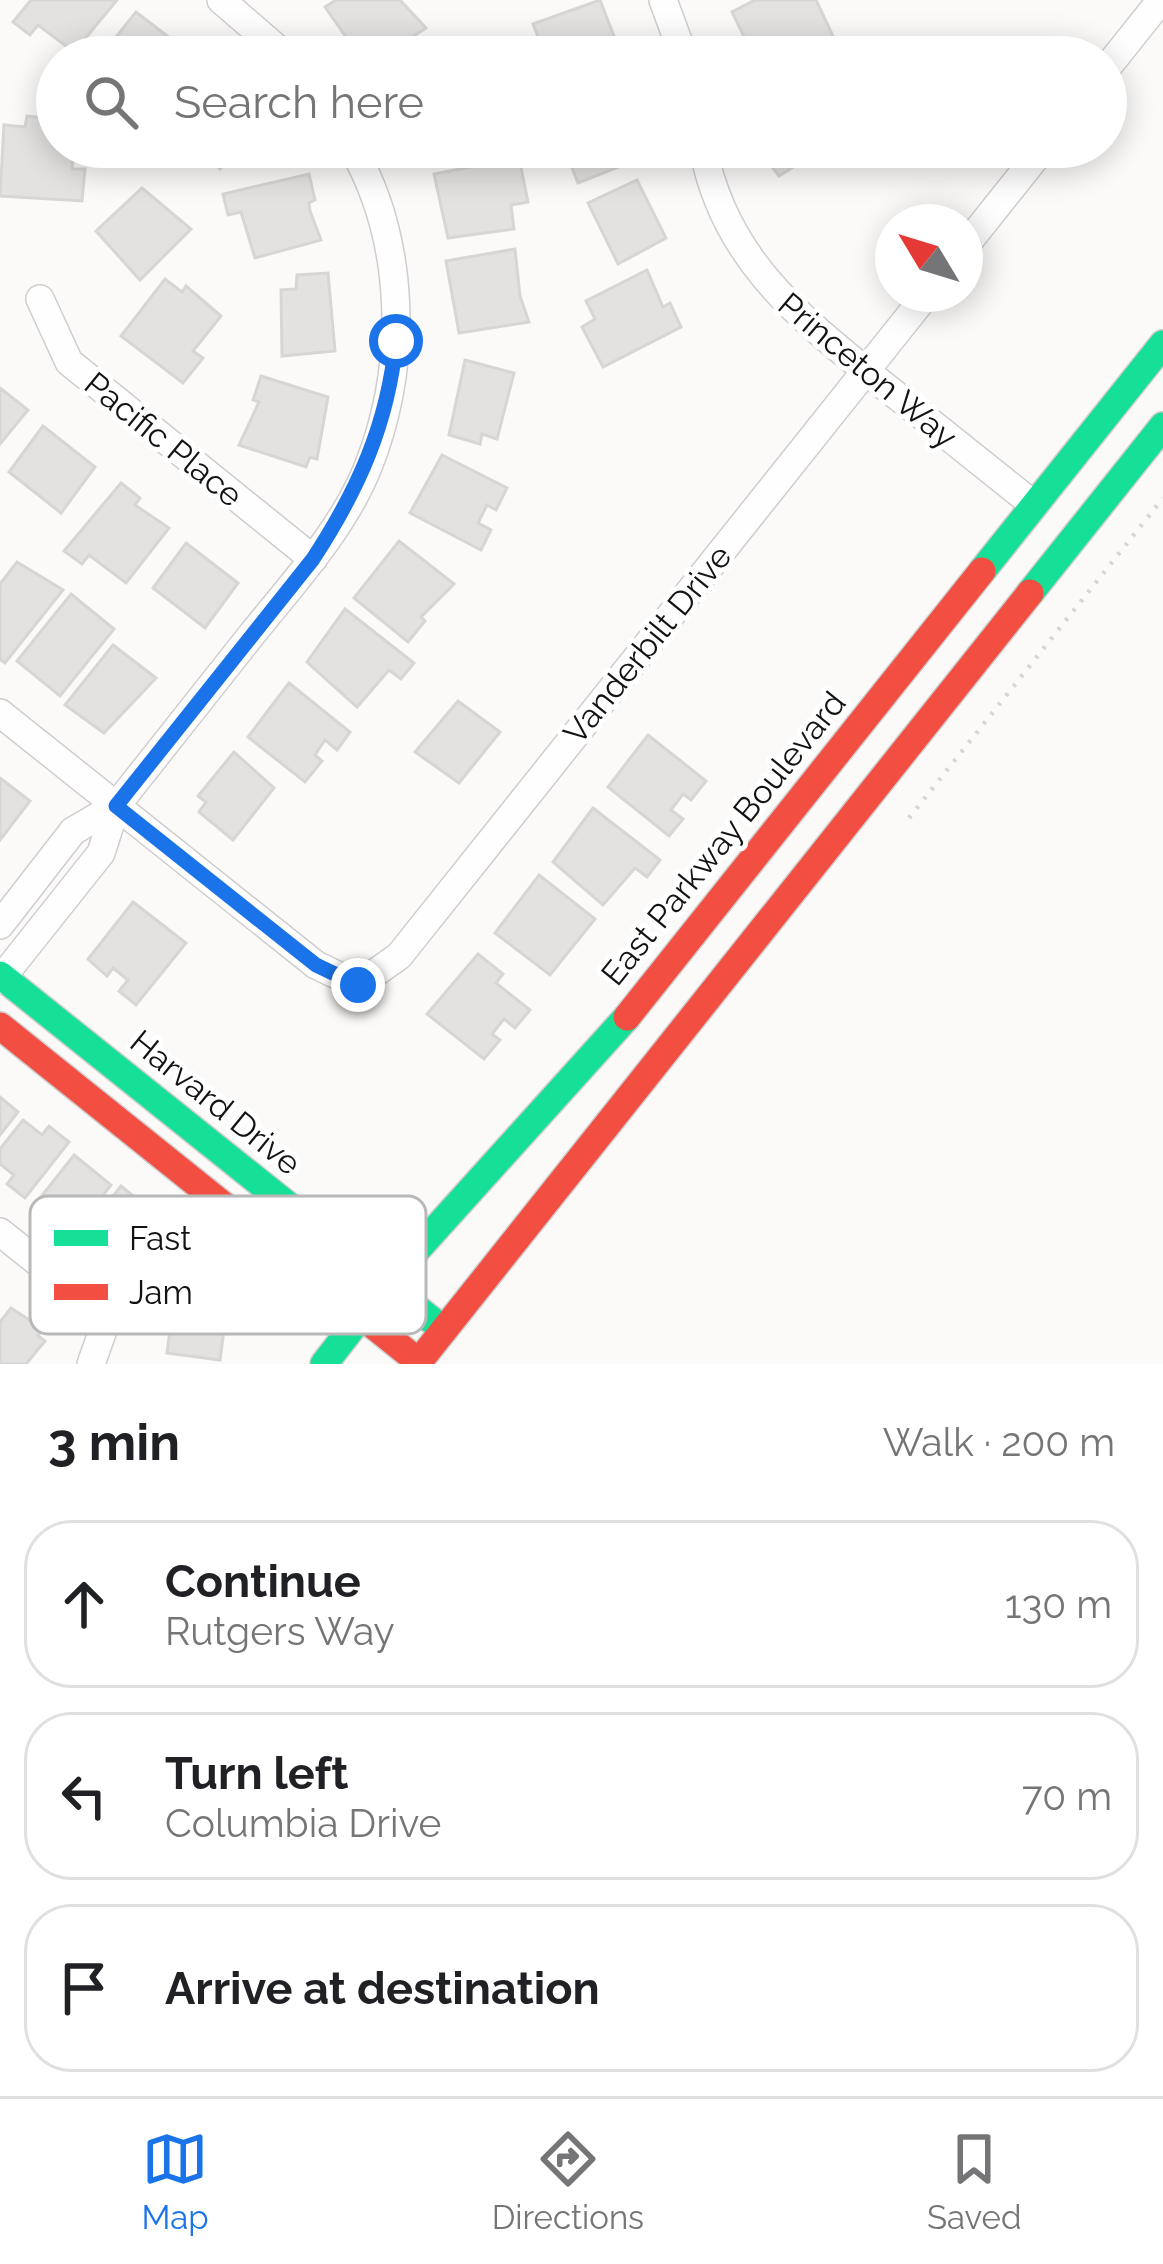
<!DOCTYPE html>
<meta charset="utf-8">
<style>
:root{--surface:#fff;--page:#f6f6f6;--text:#202124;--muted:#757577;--line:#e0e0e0;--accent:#1a73e8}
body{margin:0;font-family:Raleway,sans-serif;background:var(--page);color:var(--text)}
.compass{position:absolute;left:875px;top:204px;width:108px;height:108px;border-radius:50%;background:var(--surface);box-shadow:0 6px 30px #0003;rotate:308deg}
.stop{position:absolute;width:36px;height:36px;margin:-27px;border:9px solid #1a73e8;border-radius:50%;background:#fff}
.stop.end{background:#1a73e8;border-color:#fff;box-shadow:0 3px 12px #0008}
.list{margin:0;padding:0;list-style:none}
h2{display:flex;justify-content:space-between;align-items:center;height:156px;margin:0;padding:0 48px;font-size:51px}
h2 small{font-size:39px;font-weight:400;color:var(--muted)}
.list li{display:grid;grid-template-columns:78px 1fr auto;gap:36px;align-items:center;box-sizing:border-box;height:168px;margin:0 24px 24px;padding:0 24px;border:3px solid var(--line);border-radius:48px}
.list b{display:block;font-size:45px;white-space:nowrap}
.list p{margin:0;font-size:39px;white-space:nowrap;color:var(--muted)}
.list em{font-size:39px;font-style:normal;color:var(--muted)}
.icon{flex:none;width:66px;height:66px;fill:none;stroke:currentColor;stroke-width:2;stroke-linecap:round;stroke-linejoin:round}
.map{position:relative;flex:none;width:1163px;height:1364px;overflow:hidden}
.search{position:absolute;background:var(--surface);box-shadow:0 6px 30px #0003;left:36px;right:36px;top:36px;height:132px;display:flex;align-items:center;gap:30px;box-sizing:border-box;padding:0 42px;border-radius:66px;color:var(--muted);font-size:45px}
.sheet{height:732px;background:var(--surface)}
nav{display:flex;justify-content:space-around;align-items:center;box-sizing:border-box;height:168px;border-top:3px solid var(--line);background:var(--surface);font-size:33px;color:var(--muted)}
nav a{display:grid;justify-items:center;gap:6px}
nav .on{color:var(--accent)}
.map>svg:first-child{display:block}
.building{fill:#e3e2e0;stroke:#d8d6d5;stroke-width:3}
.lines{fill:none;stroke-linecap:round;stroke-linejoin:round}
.street-casing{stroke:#cfcdcd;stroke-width:30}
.fast-casing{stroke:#cfcdcd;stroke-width:30}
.jam-casing{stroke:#cfcdcd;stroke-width:30}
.path{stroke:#d7d5d5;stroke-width:4.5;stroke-dasharray:3 9;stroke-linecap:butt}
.street{stroke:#fffefe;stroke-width:27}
.fast{stroke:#16e098;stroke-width:27}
.jam{stroke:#f24e42;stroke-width:27}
.route{stroke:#1a73e8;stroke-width:15}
.labels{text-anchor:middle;stroke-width:10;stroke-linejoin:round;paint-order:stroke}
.street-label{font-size:33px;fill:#141312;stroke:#fff}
.key{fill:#fff;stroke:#b8b8b8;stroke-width:3}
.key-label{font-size:33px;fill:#141312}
</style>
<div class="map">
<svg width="1163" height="1364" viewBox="0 0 1163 1364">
<rect width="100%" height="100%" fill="#fcfaf8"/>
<g class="building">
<polygon points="31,0 117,0 74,52 38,25 30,35 13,22"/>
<polygon points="336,0 400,0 426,28 381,57 360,57 325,7"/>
<polygon points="600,0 622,57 552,57 548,46 542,47 533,24"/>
<polygon points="755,0 816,0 833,36 790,57 754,57 732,12"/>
<polygon points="136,12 180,46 185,57 100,57"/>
<polygon points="27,116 56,119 57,147 74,147 72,169 85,169 82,201 0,196 4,125 25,127"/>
<polygon points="200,147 238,147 220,169"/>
<polygon points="574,147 642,147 646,156 578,183 569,160 578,156"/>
<polygon points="757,147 822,147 823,148 779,176"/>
<polygon points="519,158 528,202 511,205 514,229 448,238 434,174"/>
<polygon points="309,174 315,200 309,203 310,211 321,240 255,258 241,212 228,215 223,194"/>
<polygon points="637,180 666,238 618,264 588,203"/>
<polygon points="142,188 191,229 140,280 96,231"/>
<polygon points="515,249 520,296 529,322 459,333 446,261"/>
<polygon points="647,270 663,307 670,303 681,327 603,367 582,327 595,319 586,301"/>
<polygon points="328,273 335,351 282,356 281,290 296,289 297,275"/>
<polygon points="165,279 182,292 186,286 221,316 193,351 203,358 183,383 121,336"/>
<polygon points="465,360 514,373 497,439 482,434 480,444 449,435"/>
<polygon points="261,376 328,397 317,459 310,457 306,467 239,445 259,402 253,400"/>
<polygon points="0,388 28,410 0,444"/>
<polygon points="43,426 95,467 61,513 9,472"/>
<polygon points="442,455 507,488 496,510 487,505 478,523 491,530 481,550 410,513"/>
<polygon points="121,483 140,498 135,505 169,528 126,583 89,555 82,564 64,551"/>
<polygon points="399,541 454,584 421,617 425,621 408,642 354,598"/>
<polygon points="186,543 238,583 205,628 153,588"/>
<polygon points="17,562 63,590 5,663 0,659 0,584"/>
<polygon points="71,594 114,629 60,696 17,661"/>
<polygon points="345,609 414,663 401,679 389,670 357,707 307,662"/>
<polygon points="113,645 156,678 104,733 65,705"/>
<polygon points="289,683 350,732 337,750 325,740 315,755 322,761 305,782 248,737"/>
<polygon points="458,701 500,732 459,783 415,752"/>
<polygon points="648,735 706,781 691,800 683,794 671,810 683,819 669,836 608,787"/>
<polygon points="234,752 274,788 233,840 199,812 206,802 198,796"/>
<polygon points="0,778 30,801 0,840"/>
<polygon points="593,808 660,860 647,877 635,868 603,905 553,862"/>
<polygon points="539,875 595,919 550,975 495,933"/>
<polygon points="133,902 186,943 136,1005 119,991 128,980 113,968 107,976 88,959"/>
<polygon points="478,954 503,974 496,983 530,1010 515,1028 504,1019 492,1034 500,1040 484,1059 427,1014"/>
<polygon points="0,1097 18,1112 0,1135"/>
<polygon points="23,1120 42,1135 49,1126 69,1142 25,1198 7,1184 14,1175 0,1164 0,1149"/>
<polygon points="74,1155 111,1185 77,1228 40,1198"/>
<polygon points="121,1186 160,1218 124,1262 106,1247 98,1255 79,1239"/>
<polygon points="11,1308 43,1329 38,1336 45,1341 26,1364 0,1364 0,1322"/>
<polygon points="183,1308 226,1314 220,1360 167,1353 172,1315 182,1317"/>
</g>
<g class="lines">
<defs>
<g id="street">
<polyline points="221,0 287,57"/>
<polyline points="663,0 684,57"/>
<polyline points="1106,69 1161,0"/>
<path d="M 703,147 C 723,258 799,317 882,384 C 933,424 984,465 1034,505"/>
<polyline points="965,246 1044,147"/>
<polyline points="40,299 69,362 313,559"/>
<polyline points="0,713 316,965 358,985 399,956 927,294"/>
<polyline points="0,925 73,831 116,806"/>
<path d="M 0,980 L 101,853 L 116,806 C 162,748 207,691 253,633 C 294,582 343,529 368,467 C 408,366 407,243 352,147"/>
<polyline points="0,1232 80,1296 102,1333 91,1364"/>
</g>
<g id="fast">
<polyline points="982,571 1163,344"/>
<polyline points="1030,593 1163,426"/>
<polyline points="0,975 444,1330"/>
<polyline points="324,1364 386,1284 627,1017"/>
</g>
<g id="jam">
<polyline points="627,1017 982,571"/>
<polyline points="0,1026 419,1362"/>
<polyline points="417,1364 1030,593"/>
</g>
</defs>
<use href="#street" class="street-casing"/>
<use href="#fast" class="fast-casing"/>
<use href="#jam" class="jam-casing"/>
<polyline class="path" points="909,818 1163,498"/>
<use href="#street" class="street"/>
<use href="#fast" class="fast"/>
<use href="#jam" class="jam"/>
</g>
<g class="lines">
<path class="route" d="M 358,985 L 316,965 L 116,806 L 313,559 C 358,490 388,424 396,341"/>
</g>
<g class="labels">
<g class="street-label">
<text transform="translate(868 370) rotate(40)" y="12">Princeton Way</text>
<text transform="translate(164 439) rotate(39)" y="12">Pacific Place</text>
<text transform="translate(647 644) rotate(-51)" y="12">Vanderbilt Drive</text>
<text transform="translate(723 838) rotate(-51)" y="12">East Parkway Boulevard</text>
<text transform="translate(216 1102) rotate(39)" y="12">Harvard Drive</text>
</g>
</g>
<rect x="30" y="1196" width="396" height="138" rx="18" class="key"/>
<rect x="54" y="1230" width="54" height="16" fill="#16e098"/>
<rect x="54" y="1284" width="54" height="16" fill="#f24e42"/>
<g class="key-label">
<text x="129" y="1250">Fast</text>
<text x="129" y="1304">Jam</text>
</g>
</svg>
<svg class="compass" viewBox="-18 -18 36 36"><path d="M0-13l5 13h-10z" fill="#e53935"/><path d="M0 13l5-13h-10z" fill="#757577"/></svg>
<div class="stop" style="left:396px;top:341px"></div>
<div class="stop end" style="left:358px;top:985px"></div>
<div class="search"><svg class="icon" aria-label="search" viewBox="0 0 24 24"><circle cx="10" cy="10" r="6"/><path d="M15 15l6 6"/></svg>Search here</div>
</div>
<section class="sheet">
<h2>3 min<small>Walk · 200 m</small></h2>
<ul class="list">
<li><svg class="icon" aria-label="ahead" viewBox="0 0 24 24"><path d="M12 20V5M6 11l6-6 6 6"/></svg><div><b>Continue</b><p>Rutgers Way</p></div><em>130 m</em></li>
<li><svg class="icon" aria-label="left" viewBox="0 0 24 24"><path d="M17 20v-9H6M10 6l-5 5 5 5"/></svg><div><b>Turn left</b><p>Columbia Drive</p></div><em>70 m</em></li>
<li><svg class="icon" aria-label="arrive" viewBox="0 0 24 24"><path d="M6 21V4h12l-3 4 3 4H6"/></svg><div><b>Arrive at destination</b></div></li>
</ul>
</section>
<nav>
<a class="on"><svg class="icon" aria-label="map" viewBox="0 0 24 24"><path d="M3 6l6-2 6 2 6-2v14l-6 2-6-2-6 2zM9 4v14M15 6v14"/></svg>Map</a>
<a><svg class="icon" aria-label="directions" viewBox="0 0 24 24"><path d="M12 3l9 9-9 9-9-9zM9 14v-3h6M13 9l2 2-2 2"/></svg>Directions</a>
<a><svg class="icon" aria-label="saved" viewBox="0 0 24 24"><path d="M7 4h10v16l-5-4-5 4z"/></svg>Saved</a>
</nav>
